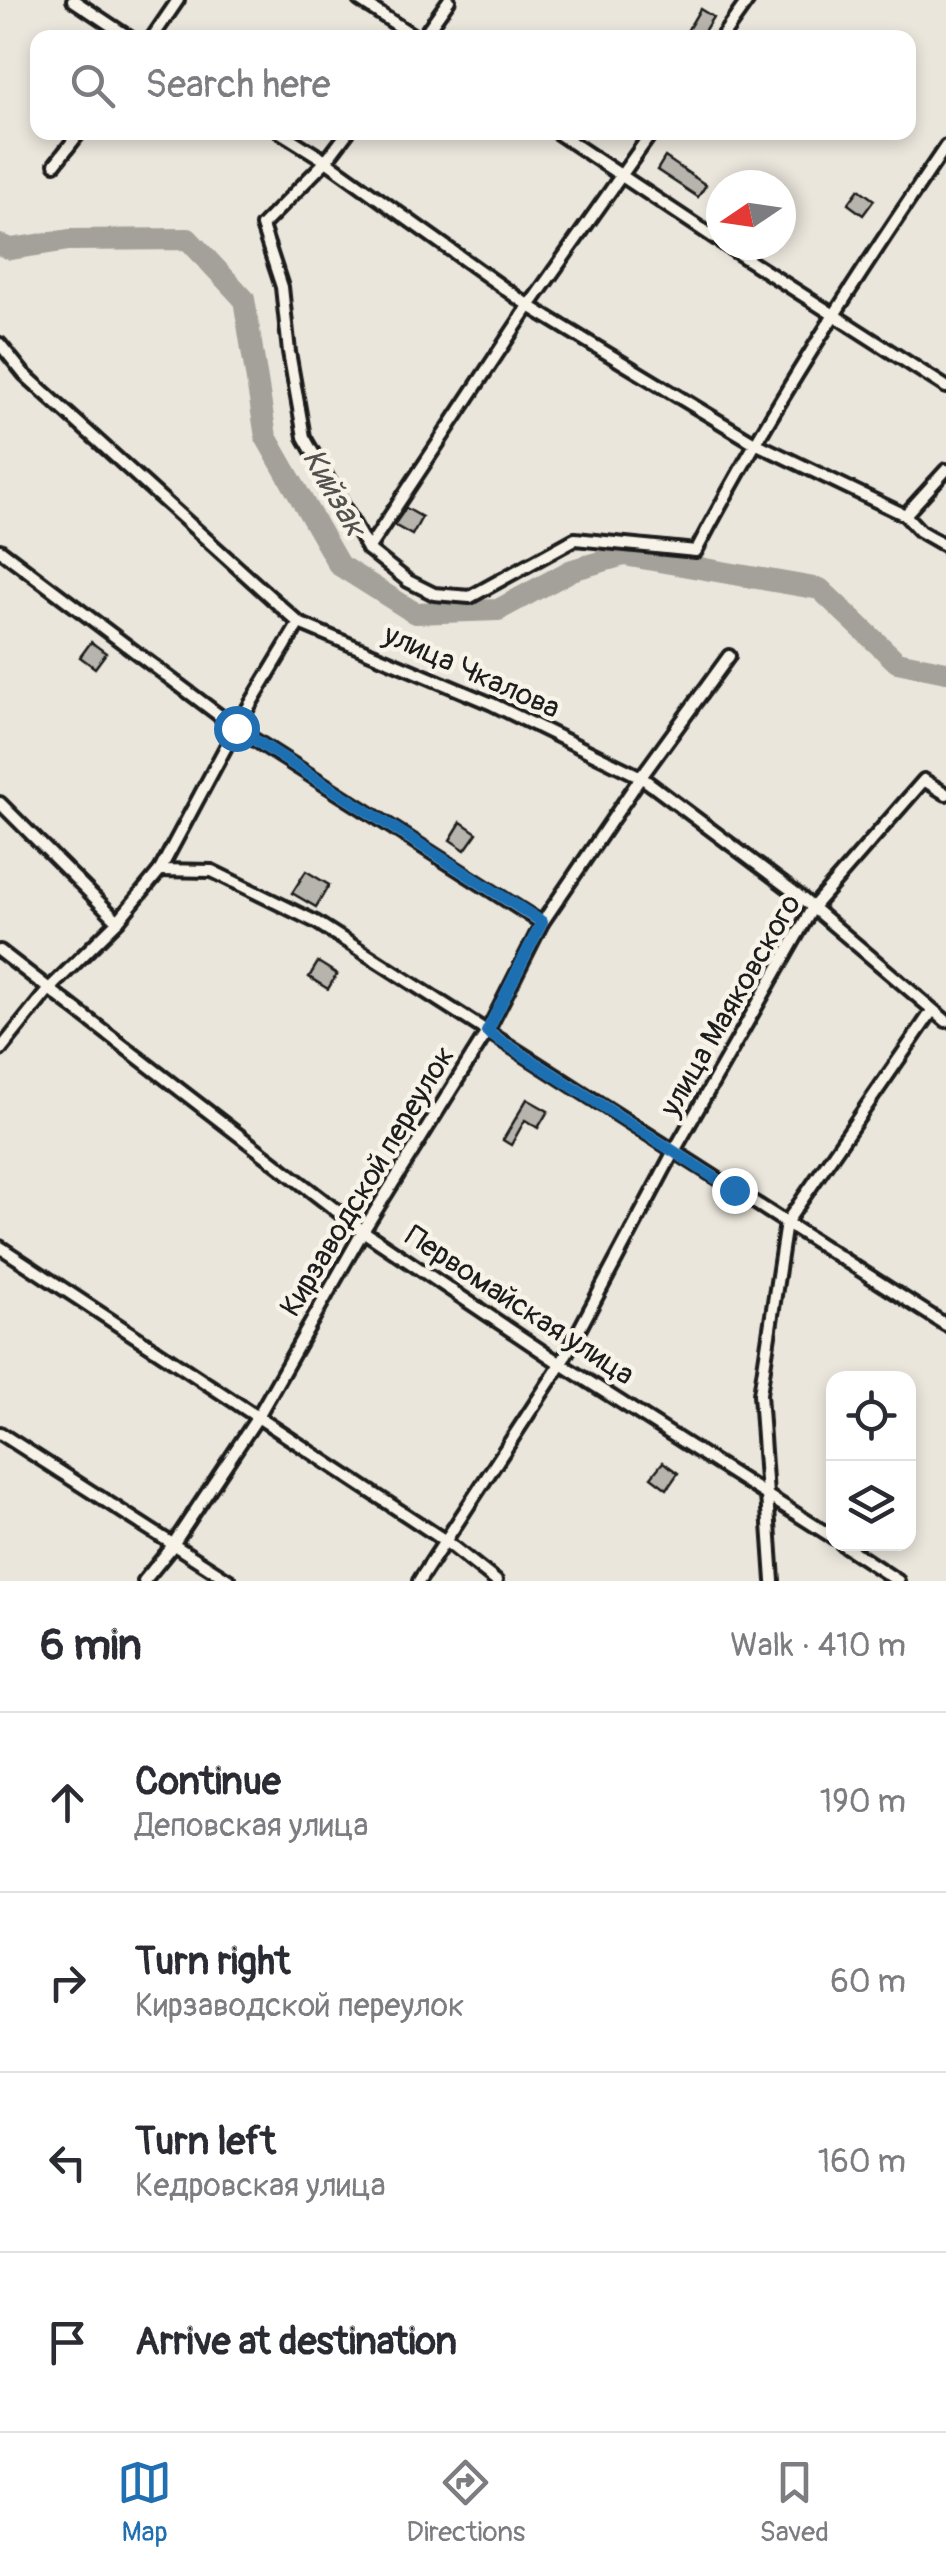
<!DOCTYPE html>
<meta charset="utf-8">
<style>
:root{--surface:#fff;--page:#f7f7f7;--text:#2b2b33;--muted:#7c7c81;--line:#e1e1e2;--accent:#1f6fb2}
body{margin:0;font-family:Pangolin,sans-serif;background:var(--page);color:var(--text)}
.controls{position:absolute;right:30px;bottom:30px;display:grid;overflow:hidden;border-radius:20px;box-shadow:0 5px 15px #0003}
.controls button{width:90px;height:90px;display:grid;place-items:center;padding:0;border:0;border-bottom:2px solid var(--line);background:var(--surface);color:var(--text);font:50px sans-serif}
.compass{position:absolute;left:706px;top:170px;width:90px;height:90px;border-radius:50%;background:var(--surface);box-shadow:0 5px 15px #0003;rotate:257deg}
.stop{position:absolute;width:30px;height:30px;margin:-22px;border:8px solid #1f6fb2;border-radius:50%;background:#fff}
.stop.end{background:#1f6fb2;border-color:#fff;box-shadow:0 2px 10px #0008}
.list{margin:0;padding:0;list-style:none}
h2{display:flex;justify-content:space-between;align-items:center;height:130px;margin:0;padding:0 40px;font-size:42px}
h2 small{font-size:32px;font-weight:400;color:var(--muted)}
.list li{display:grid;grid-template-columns:65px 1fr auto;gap:30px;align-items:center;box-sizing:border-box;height:180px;padding:0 40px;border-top:2px solid var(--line)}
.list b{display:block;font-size:38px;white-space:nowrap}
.list p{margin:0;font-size:32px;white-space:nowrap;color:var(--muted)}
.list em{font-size:32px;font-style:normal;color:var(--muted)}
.icon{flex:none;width:55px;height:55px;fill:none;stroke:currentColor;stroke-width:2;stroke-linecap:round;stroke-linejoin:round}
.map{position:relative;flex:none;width:946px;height:1581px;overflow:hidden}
.search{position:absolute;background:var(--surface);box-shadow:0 5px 15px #0003;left:30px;right:30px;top:30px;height:110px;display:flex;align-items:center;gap:25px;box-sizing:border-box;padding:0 35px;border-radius:20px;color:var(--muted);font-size:38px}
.sheet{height:850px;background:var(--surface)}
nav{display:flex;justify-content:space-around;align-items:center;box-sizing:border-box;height:140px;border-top:2px solid var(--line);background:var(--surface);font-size:28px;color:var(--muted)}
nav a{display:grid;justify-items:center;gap:5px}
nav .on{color:var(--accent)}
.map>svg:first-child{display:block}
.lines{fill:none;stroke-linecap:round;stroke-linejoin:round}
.river{stroke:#a3a19a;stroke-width:22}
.building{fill:#b6b4ac;stroke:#1c1c1c;stroke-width:2.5}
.street-casing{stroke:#1c1c1c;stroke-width:18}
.street{stroke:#f7f3e8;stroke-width:10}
.route{stroke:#1f6fb2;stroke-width:12}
.labels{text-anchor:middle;stroke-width:9;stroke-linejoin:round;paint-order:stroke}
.street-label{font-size:30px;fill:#1c1c1c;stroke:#f7f3e8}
.water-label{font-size:32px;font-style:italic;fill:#52514e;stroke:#f7f3e8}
</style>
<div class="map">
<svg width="946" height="1581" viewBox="0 0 946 1581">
<rect width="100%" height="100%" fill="#eae6dc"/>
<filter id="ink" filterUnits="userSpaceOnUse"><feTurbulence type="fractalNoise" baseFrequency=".01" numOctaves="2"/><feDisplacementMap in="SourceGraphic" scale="20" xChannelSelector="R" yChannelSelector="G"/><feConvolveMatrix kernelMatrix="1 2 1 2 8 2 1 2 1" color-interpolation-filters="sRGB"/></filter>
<g filter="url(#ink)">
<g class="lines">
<polyline class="river" points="0,245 11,249 69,240 188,239 244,299 266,437 339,565 415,613 498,610 572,570 624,555 820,589 897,662 946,672"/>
</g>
<g class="building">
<polygon points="700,9 713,17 700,38 683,38"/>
<polygon points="665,157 706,185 698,197 657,170"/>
<polygon points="859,189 874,200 863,215 848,204"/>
<polygon points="406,508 422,517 412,535 394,525"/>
<polygon points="91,642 106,653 95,668 80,657"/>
<polygon points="461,822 477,833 465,850 450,840"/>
<polygon points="306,871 329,885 316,907 292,893"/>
<polygon points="318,962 337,974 328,989 309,977"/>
<polygon points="527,1099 548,1111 538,1128 525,1120 511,1145 503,1140"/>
<polygon points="663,1462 678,1473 667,1489 651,1477"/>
</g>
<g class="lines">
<defs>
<g id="street">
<polyline points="73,0 130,38"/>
<polyline points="359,0 417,38"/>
<polyline points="152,38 178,0"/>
<polyline points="422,38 449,0"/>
<polyline points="721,38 748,0"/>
<polyline points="280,132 326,161 529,306 753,442 905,515 920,531 946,546"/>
<path d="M 348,132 L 326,161 L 262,226 L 282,287 L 289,352 L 304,437 L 368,549 L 408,581 L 434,594 L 470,597 L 575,539 L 696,551 C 770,410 856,278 946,146"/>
<polyline points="556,132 721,242"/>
<polyline points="55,164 80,132"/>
<polyline points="725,245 946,387"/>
<polyline points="0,344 24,374 299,623 492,704 641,777 798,895 946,1021"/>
<polyline points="905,515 946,470"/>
<polyline points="368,549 529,306 652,132"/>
<polyline points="0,550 236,728 542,923"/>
<polyline points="0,803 118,921"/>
<polyline points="160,870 212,871 316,922 946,1325"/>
<polyline points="0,951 363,1231 561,1364 834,1538"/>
<polyline points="0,1050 49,989 118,921 160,870 236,728 299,623"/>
<polyline points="0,1247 444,1540 496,1581"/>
<polyline points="0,1433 230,1581"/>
<polyline points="842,1544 898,1581"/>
<polyline points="144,1581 170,1549 257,1418 363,1231 487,1032 542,923 641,777 729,656"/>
<polyline points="419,1581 561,1364 674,1151 813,907 924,780 946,794"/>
<polyline points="773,1581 760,1394 786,1223 932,1011"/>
</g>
</defs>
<use href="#street" class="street-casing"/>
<use href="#street" class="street"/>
</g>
</g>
<g class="lines" filter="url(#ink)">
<polyline class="route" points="236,728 542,922 487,1032 734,1190"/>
</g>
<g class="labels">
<g class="street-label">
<text transform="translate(472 671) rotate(24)" y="10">улица Чкалова</text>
<text transform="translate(730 1005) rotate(-60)" y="10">улица Маяковского</text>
<text transform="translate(367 1181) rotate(-59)" y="10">Кирзаводской переулок</text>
<text transform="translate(520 1305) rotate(33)" y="10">Первомайская улица</text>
</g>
<g class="water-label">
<text transform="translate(335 492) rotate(60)" y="11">Кийзак</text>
</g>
</g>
</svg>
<div class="controls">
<button><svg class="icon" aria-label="locate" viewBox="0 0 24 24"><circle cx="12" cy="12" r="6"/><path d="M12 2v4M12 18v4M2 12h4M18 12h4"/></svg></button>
<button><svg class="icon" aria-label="layers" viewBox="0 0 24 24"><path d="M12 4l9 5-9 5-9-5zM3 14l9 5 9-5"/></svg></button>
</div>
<svg class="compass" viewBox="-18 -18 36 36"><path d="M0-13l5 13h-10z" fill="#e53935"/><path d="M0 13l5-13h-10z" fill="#7c7c81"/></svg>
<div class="stop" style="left:236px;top:728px"></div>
<div class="stop end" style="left:734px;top:1190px"></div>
<div class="search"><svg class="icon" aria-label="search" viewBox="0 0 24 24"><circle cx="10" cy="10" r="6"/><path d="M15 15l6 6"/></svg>Search here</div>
</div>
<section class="sheet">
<h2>6 min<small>Walk · 410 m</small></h2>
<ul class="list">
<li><svg class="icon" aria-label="ahead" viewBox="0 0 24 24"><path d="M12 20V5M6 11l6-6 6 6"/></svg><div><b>Continue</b><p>Деповская улица</p></div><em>190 m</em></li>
<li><svg class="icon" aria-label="right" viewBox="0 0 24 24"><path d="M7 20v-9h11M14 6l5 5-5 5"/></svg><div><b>Turn right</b><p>Кирзаводской переулок</p></div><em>60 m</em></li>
<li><svg class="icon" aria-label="left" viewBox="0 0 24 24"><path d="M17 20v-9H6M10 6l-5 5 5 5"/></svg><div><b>Turn left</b><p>Кедровская улица</p></div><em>160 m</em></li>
<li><svg class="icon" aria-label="arrive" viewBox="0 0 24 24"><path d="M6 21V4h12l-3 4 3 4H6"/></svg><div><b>Arrive at destination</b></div></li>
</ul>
</section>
<nav>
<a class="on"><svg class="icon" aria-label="map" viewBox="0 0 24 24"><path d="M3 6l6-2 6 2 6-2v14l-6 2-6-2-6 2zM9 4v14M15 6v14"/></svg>Map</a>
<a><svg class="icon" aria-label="directions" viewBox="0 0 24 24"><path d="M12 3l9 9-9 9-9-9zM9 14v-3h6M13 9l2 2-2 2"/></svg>Directions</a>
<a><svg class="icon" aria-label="saved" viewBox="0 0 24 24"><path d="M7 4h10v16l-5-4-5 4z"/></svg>Saved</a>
</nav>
